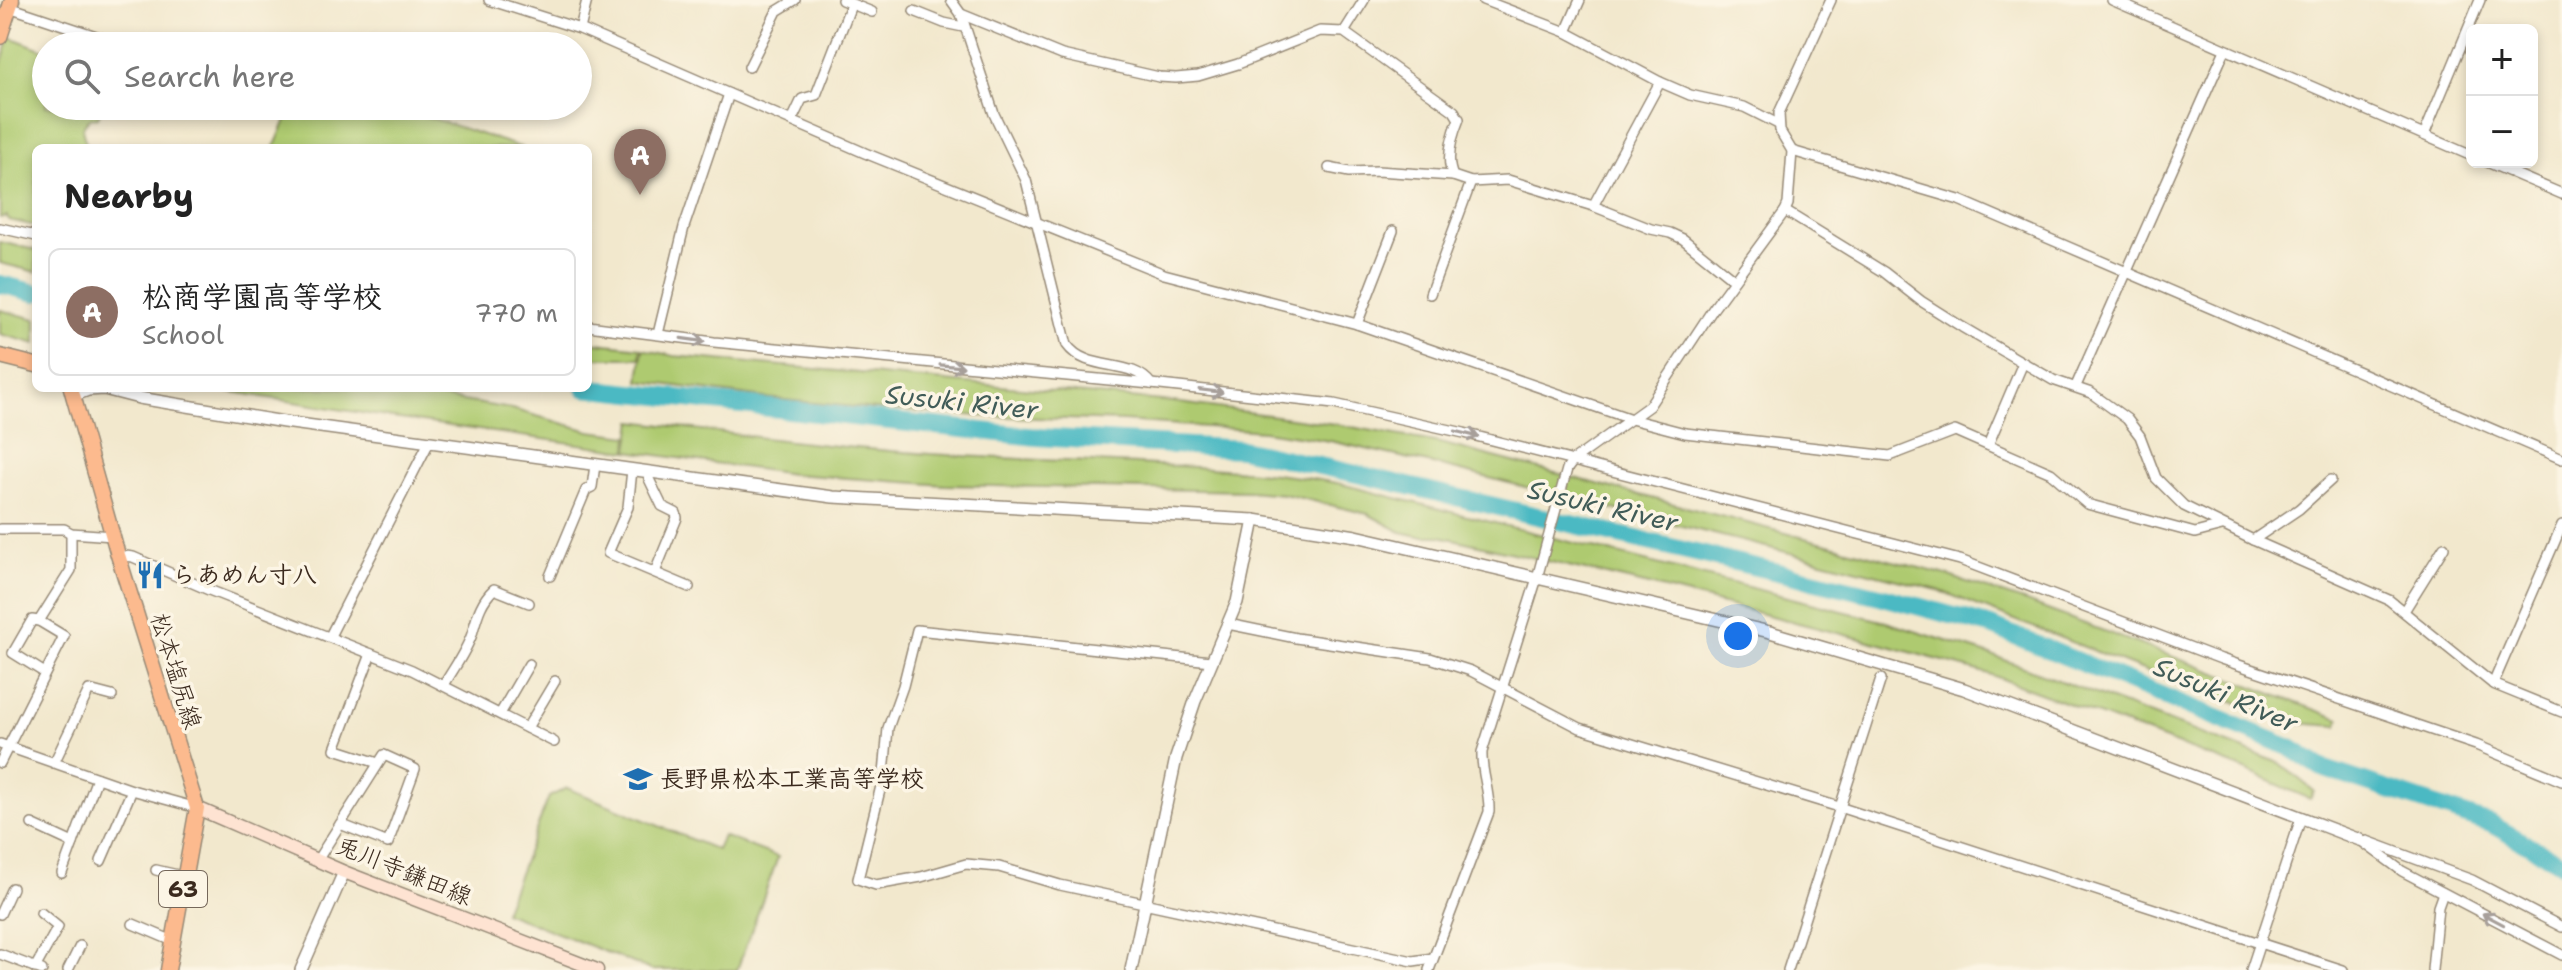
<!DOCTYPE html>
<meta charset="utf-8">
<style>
:root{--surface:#fff;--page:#f6f6f6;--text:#222;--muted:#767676;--line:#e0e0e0;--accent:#0f766e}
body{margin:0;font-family:"Shantell Sans","Klee One",sans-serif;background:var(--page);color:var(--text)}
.controls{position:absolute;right:24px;top:24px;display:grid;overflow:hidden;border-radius:12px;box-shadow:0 4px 12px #0003}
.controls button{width:72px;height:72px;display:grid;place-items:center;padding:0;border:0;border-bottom:2px solid var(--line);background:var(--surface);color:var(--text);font:40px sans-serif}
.you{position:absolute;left:1738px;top:636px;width:28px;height:28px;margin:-20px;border:6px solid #fff;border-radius:50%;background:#1a73e8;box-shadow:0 0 0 12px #1a73e833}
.badge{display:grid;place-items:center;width:52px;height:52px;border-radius:50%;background:var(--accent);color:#fff;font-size:26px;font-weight:700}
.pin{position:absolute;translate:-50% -66px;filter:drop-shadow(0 2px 4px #0008)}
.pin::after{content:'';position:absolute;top:42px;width:28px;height:24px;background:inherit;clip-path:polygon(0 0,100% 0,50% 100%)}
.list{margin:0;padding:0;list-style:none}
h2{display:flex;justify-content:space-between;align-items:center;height:104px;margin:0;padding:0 32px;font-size:34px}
h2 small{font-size:26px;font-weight:400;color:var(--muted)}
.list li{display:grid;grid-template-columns:52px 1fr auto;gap:24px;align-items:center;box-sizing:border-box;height:128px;margin:0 16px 16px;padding:0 16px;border:2px solid var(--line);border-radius:12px}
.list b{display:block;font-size:30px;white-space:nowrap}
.list p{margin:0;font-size:26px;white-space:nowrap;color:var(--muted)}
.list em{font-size:26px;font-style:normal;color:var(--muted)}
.icon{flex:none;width:44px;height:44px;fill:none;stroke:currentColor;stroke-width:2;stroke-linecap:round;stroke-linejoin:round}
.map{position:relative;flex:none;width:2562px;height:970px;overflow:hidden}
.search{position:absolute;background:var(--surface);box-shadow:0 4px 12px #0003;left:32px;top:32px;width:560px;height:88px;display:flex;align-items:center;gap:20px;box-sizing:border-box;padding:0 28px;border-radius:44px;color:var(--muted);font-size:30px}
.panel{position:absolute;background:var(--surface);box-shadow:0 4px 12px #0003;left:32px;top:144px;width:560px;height:248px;border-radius:12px}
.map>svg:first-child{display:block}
.green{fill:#aeca70;stroke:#747a47;stroke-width:2}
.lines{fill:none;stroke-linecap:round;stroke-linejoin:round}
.river{stroke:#4bb9c3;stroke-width:18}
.minor-casing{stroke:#968976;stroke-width:12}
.tertiary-casing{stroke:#968976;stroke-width:14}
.secondary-casing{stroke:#968976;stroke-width:15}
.primary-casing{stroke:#968976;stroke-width:17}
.minor{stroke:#fff;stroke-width:9}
.tertiary{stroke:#fff;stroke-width:11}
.secondary{stroke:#fee3d2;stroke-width:12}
.primary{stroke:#fcba8e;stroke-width:14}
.oneway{stroke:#a79f9a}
.labels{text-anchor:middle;stroke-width:7;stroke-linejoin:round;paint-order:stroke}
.shield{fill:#fcf5e5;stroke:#75675a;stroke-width:2}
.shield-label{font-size:22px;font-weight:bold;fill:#3b2a1e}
.poi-label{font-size:24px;font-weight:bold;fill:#3b2a1e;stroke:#fcf5e5;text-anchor:start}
.street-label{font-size:24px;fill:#3b2a1e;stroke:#fcf5e5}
.water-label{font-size:26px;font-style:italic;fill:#415c58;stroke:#fcf5e5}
</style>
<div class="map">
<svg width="2562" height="970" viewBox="0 0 2562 970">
<rect width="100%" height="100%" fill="#fcf5e5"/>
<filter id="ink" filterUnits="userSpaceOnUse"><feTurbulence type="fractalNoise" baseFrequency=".0125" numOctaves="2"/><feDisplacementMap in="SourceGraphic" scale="16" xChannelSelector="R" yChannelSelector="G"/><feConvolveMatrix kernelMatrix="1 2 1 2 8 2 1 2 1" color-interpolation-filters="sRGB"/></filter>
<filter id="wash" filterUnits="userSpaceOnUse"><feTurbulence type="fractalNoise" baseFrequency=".006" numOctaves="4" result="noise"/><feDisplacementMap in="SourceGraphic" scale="32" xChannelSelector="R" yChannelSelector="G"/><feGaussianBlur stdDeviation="1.8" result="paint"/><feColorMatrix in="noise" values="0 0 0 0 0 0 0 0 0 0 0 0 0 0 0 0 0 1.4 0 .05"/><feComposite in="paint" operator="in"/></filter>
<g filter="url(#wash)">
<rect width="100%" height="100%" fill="#f2e8cd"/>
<g class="green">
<path d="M 10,37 L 46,51 L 46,106 L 103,106 L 98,117 L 91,118 C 76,128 85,137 88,148 L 36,148 L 36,226 L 8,220 L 7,216 L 0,218 L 0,68 Z"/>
<polygon points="292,106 395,106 523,148 274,148"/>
<polygon points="0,242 36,250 36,272 0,263"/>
<polygon points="0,310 36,319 36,344 0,334"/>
<polygon points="588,342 641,348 640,358 588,358"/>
<polygon points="643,349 674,356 1173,402 1335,424 1440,443 1943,574 2026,602 2340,719 2337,726 2293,723 2151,673 1938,590 1437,465 1330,441 1264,431 1123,421 980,416 875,409 765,398 639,381"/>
<path d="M 208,388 L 385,388 L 512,409 L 590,431 L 629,436 L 628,450 L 633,421 C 738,435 843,449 948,455 C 1079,464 1208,461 1337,483 L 1886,622 L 1994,656 L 2279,763 L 2314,791 L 2310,799 L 2238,767 L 1989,674 L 1881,644 L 1649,585 L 1440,536 L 1419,536 L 1401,532 L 1368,514 L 1284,494 L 1248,491 L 945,485 L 792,474 L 393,418 Z"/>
<polygon points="567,788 717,850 723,836 778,857 737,970 651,970 504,912 549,797"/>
</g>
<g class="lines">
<g class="river">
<polyline points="0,284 36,293"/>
<polyline points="585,388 1037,437 1241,449 1370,477 1880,596 1991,626 2291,748 2322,768 2491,824 2562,864"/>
</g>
</g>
</g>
<g filter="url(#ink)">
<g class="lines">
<defs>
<g id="minor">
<polyline points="489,0 580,29 865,153 1164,274 1357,324 1631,419 1685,433 1890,456 1955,431 2051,473 2087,504 2195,533 2222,526"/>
<polyline points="842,0 872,12"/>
<path d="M 951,0 L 961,14 L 994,114 L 1026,180 L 1067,345 C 1087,373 1132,358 1151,384"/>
<polyline points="1483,0 1566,32 1660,82 1690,95 1744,107 1778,124"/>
<polyline points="2112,0 2472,156"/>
<polyline points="9,7 126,46"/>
<polyline points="914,11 944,23 963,27"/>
<path d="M 961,14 L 1062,55 L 1159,77 L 1176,78 L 1198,76 L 1238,64 L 1320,31 L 1344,32 L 1454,111 L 1459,119 C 1452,136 1445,159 1453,176 L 1471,182 L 1508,180 L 1593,206 L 1651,229 L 1670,233 L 1683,239 L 1734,280"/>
<polyline points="580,29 587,0"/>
<polyline points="1344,32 1364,0"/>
<polyline points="1566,32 1580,0"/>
<polyline points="749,67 777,11 795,0"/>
<polyline points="792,120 802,99 816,95 851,5"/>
<polyline points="2424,135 2480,0"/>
<polyline points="1792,151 1959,200 2562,459"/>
<polyline points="2487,162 2562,194"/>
<polyline points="1329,168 1349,172 1377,171 1453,176"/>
<polyline points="1593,206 1660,82"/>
<polyline points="1785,211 1884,272 1921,301 1962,327 2053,380 2091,393 2127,419 2140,436 2156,478 2184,506 2253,540 2389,600 2493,684 2562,712"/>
<polyline points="0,228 36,236"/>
<polyline points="1430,294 1471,182"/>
<polyline points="1357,324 1393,231"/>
<polyline points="588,326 714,342 1151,384 1334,404 1464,433 1960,560 2221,659 2476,745 2562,781"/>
<polyline points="658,334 684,227 729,94"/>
<polyline points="2076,386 2225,50"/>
<polyline points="1988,445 2023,363"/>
<polyline points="632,470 628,507 608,553 689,587"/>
<polyline points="648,472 649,479 662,506 676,513 677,518 655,572"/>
<polyline points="0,529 64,529 71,533 113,536"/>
<polyline points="2253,540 2299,509 2331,480"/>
<polyline points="118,555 133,557 209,590 412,670 554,742"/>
<polyline points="550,576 586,490 592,487 595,465"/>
<polyline points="2404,611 2444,547"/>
<polyline points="39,621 32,620 13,653 45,673"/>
<polyline points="1228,624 1296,638 1430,658 1471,671 1580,728 1839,807 2343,970"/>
<polyline points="330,636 426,448 427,442"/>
<polyline points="371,654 335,749 378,763"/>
<polyline points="1211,661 917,630 903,686 888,728 884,774 858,879 876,885 921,877 966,864 999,867 1060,885 1413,961 1433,958"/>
<polyline points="2493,684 2562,525"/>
<path d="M 444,685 C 453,669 466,652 472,634 C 477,617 480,602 494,589 L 529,603"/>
<polyline points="500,714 529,664"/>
<polyline points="527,728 555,681"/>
<polyline points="0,744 132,790 197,808"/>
<polyline points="0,763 64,636 39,621 71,570 71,533"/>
<polyline points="54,763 89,690 112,696"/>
<polyline points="32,824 73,843"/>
<polyline points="2360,840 2402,871 2562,955"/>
<polyline points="2367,841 2472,880 2562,927"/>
<polyline points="318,859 384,755 415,769 388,843 340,824"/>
<polyline points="101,861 132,790"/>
<polyline points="156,870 186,877"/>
<polyline points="62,873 97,778"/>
<polyline points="0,914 12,888"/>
<polyline points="133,924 173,941"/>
<polyline points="0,954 42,970"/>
<polyline points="35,968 58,927 41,913"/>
<polyline points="68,970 80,946"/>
<path d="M 1429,970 L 1489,812 C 1490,791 1481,773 1482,752 L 1537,578 L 1567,469 L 1574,460 L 1649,406 L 1713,309 L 1785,211 L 1788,204 L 1792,151 L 1780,131 L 1779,113 L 1831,0"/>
<polyline points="1788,970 1881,679"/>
<polyline points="2251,970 2301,818"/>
<polyline points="2432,970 2438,907 2443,893"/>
</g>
<g id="tertiary">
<polyline points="75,395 88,390 104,389 139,398 284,422 833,497 1254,520 1356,536 1770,632 1964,689 2360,840"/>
<polyline points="301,970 344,872"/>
<polyline points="1131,970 1176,758 1195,701 1237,602 1254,520"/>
</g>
<polyline id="secondary" points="197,808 344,872 597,970"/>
<g id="primary">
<polyline points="0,37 12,0"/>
<polyline points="0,356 36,365"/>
<polyline points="71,388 118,555 197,808 168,970"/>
</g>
</defs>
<use href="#minor" class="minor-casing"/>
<use href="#tertiary" class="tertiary-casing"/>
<use href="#secondary" class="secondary-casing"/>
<use href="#primary" class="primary-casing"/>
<use href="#minor" class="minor"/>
<use href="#tertiary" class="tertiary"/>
<use href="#secondary" class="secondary"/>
<use href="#primary" class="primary"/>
</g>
<defs><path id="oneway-shaft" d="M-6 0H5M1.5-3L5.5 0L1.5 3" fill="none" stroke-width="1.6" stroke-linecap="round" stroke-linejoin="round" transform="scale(2)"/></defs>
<g class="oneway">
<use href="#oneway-shaft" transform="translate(693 340) rotate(8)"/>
<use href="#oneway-shaft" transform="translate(952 366) rotate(5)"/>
<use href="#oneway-shaft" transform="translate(1211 391) rotate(7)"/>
<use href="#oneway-shaft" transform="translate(1467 434) rotate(14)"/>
<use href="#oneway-shaft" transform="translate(2493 919) rotate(-152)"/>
</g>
</g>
<defs>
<symbol id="restaurant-bare" viewBox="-9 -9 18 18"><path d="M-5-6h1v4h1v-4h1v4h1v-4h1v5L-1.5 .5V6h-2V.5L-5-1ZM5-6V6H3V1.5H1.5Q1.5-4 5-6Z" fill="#1f6fb2" stroke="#fcf5e5" stroke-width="2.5" paint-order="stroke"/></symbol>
<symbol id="school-bare" viewBox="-9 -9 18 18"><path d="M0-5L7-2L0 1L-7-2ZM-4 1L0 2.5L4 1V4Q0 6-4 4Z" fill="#1f6fb2" stroke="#fcf5e5" stroke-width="2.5" paint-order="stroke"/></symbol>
</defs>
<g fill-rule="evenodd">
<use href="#restaurant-bare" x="130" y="555" width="40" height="40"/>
<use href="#school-bare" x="618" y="759" width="40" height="40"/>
</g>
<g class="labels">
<rect class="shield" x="159" y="871" width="48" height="36" rx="6"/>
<g class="shield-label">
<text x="183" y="897">63</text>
</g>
<g class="poi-label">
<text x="172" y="583">らあめん寸八</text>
<text x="660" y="787">長野県松本工業高等学校</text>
</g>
<g class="street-label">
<text transform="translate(176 671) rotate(73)" y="8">松本塩尻線</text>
<text transform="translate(404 871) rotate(22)" y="8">兎川寺鎌田線</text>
</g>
<g class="water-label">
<text transform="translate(962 402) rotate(6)" y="9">Susuki River</text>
<text transform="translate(1603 506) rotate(13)" y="9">Susuki River</text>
<text transform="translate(2226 695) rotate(23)" y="9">Susuki River</text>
</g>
</g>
</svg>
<div class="controls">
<button>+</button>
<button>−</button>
</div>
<div class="you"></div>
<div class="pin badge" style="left:640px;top:195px;background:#8d6e63">A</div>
<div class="search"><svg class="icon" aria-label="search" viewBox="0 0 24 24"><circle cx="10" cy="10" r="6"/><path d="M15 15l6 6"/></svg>Search here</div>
<section class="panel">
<h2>Nearby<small></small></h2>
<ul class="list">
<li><span class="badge" style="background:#8d6e63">A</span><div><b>松商学園高等学校</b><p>School</p></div><em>770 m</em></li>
</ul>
</section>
</div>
